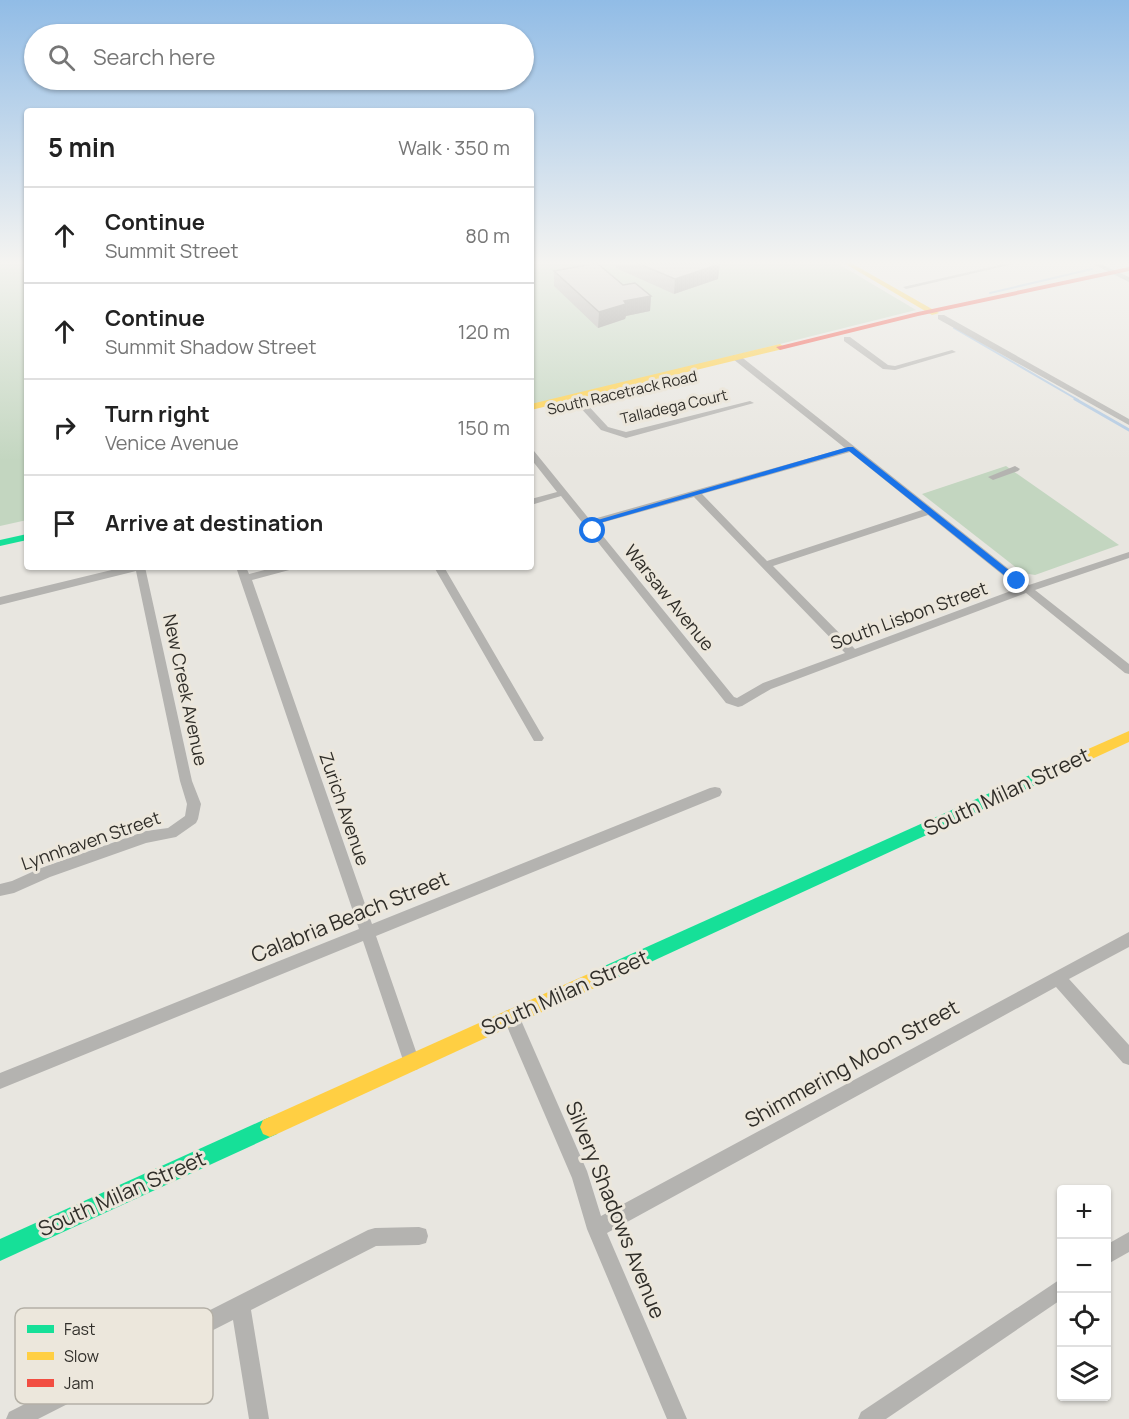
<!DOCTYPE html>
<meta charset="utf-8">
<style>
:root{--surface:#fff;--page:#f2f2f2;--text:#222;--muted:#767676;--line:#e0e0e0}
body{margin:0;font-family:Manrope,sans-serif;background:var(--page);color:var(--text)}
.controls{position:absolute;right:18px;bottom:18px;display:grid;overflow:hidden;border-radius:6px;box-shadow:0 2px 4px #0004}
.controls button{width:54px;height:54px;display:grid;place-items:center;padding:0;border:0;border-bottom:2px solid var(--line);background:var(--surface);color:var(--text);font:30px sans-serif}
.stop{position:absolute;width:18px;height:18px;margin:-14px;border:4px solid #1a73e8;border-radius:50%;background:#fff}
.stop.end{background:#1a73e8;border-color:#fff;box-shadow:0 2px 6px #0008}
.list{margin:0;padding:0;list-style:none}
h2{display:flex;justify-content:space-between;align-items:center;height:78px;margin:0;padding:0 24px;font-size:26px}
h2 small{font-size:20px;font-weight:400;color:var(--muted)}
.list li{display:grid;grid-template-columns:39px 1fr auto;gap:18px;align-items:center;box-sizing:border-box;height:96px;padding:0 24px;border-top:2px solid var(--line)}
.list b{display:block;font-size:22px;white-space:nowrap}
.list p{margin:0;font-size:20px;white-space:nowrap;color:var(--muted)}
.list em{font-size:20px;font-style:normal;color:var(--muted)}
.icon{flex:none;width:33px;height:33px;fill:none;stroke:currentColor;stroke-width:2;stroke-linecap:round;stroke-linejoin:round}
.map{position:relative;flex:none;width:1129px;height:1419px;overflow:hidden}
.search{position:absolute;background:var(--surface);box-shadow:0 2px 4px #0004;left:24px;top:24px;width:510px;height:66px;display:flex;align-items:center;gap:15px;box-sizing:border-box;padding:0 21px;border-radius:33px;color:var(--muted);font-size:22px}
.panel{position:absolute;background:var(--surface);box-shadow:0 2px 4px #0004;left:24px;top:108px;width:510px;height:462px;border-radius:6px}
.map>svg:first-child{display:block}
.green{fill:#c3d6c0}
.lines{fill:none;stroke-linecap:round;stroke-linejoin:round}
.stream-far1{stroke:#afc8e2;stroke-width:2}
.stream{stroke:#afc8e2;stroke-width:3}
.street{fill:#b4b3b0;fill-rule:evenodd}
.fast{fill:#16e098;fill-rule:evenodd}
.slow{fill:#ffcf43;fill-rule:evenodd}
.jam{fill:#f24e42;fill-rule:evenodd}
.wall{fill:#b2b0ad}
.shaded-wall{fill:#91908d}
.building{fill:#cfcdc9;stroke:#91908d;stroke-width:1.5}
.route{fill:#1a73e8}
.labels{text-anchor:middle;stroke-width:6;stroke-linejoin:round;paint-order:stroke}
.far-street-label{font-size:15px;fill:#302e29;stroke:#ece7dc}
.street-label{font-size:18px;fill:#302e29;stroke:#ece7dc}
.near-street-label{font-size:21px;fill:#302e29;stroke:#ece7dc}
.key{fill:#ece7dc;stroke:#b4b0a6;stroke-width:1.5}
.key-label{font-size:16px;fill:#302e29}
</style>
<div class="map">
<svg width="1129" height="1419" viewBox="0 0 1129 1419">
<rect width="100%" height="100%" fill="#e8e6e0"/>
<g class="green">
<polygon points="0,263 27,263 27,520 0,526"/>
<polygon points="531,263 837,263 916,310 531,406"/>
<polygon points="1006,466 1119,545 1035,575 1023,573 922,494"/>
</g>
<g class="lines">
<g class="stream-far1">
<polyline points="1110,264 1118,263"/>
<polyline points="990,293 1092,269"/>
<polyline points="954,328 1078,400"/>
</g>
<polyline class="stream" points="1075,399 1129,430"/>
<g class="street">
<polygon points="1008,263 1018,263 906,289 903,287"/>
<polygon points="1091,263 1098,263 1129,277 1129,282"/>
<polygon points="938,315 944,315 1129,419 1129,425 938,319"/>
<polygon points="844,337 850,337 888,365 895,366 952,350 956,352 895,370 883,369 844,341"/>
<path d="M 733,355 L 739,355 L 1029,585 L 1129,552 L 1129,558 L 1035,590 L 1129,664 L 1129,674 L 1125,673 L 1026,593 L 771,689 L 742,706 L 738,707 L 726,703 L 561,496 L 531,505 L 531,499 L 557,492 L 531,459 L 531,450 L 534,451 L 590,520 L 845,448 L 733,359 ZM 850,452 L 922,510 L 767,561 L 702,494 ZM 694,497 L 845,653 L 763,683 L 737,698 L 734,697 L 594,525 ZM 928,515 L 1019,588 L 855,649 L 773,566 Z"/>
<polygon points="577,400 583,400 608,427 626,432 750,401 754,403 626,438 601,430 577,404"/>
<polygon points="1015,466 1020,469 1018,471 993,480 988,477"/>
<polygon points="124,567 145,567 192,781 201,804 198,819 196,823 176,837 146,843 50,877 14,893 0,896 0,884 12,881 41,868 146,831 168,828 185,816 187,804 180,781 136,571 0,605 0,597"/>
<polygon points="236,567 246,567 249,574 276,567 294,567 293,569 252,580 372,924 710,788 715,787 720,788 722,792 720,796 376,936 420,1063 418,1069 412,1071 406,1069 404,1063 363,941 0,1089 0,1073 359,929"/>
<polygon points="434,567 444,567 542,735 544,738 542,741 534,741"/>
<polygon points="1129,932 1129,947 1069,979 1129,1045 1129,1065 1123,1063 1056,987 607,1233 687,1419 667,1419 587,1229 572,1178 503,1017 505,1011 511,1009 517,1011 587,1171 601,1216"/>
<polygon points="419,1227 426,1229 428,1236 426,1243 419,1245 376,1246 251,1310 269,1419 249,1419 233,1320 38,1419 6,1419 9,1412 368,1230 375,1228"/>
<polygon points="1129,1232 1129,1252 1106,1265 1106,1245"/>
<polygon points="1062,1278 1062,1299 886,1419 858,1419 861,1412"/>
</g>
<g class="fast">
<polygon points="27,534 27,540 0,546 0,540"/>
<polygon points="1041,770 1046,772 1048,776 1046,780 603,984 597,986 591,984 588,978 591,972"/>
<polygon points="270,1117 277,1120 280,1127 277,1134 0,1261 0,1239"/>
</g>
<g class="slow">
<polygon points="844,263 851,263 939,313 932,315"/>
<polygon points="780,344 784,347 783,349 531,410 531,404"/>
<polygon points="1129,731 1129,742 1046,780 1041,782 1036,780 1034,776 1036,772"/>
<polygon points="597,970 603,972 606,978 603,984 277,1134 270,1137 263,1134 260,1127 263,1120"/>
</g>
<polygon class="jam" points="1129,267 1129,271 918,316 780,350 776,347 918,312"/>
</g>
<g class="wall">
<polygon points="616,263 716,263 718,279 674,294 616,268"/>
<polygon points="554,271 651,296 650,311 626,316 625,319 598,328 554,286"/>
</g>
<g class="shaded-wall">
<polygon points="720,264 718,279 674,294 675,279"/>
<polygon points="651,296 650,311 626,316 625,319 598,328 599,312 624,301"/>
</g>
<g class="building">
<polygon points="597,263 623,285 635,283 651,296 624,301 626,304 599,312 554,271"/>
<polygon points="637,263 716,263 720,264 675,279"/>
</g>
<linearGradient id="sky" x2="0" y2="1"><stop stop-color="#91bce6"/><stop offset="0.57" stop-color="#f5f4f1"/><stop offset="1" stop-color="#f5f4f1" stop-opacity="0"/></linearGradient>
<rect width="1129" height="461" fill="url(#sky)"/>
<polygon class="route" points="848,447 853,447 1020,579 1020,583 1014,583 849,451 593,525 596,532 591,532 584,524"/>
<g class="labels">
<g class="far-street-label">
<text transform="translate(622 393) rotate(-13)" y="5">South Racetrack Road</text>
<text transform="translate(674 407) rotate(-13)" y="5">Talladega Court</text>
</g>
<g class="street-label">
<text transform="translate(669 598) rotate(51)" y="6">Warsaw Avenue</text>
<text transform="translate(909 616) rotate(-20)" y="6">South Lisbon Street</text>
<text transform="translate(185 690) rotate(78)" y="6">New Creek Avenue</text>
<text transform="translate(344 809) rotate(71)" y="6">Zurich Avenue</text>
<text transform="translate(91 841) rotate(-19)" y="6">Lynnhaven Street</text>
</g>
<g class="near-street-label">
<text transform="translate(1007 792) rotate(-25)" y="7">South Milan Street</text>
<text transform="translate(350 917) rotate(-22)" y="7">Calabria Beach Street</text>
<text transform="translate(565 993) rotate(-24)" y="7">South Milan Street</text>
<text transform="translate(852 1064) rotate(-29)" y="7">Shimmering Moon Street</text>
<text transform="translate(122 1194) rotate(-24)" y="7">South Milan Street</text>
<text transform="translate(615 1210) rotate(68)" y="7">Silvery Shadows Avenue</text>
</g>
</g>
<rect x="15" y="1308" width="198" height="96" rx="9" class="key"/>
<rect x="27" y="1325" width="27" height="8" fill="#16e098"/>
<rect x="27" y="1352" width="27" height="8" fill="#ffcf43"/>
<rect x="27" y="1379" width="27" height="8" fill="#f24e42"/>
<g class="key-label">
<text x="64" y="1335">Fast</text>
<text x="64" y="1362">Slow</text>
<text x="64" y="1389">Jam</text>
</g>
</svg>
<div class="controls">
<button>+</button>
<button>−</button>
<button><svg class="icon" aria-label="locate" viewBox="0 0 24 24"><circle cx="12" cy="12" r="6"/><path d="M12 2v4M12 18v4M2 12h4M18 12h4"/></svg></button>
<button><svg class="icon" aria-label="layers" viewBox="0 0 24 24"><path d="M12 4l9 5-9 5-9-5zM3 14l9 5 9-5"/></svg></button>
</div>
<div class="stop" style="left:593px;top:531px"></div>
<div class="stop end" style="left:1017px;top:581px"></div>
<div class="search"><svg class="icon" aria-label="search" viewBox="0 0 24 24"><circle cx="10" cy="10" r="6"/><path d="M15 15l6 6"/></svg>Search here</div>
<section class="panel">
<h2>5 min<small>Walk · 350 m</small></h2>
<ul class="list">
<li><svg class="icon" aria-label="ahead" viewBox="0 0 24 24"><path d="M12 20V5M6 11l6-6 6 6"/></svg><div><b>Continue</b><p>Summit Street</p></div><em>80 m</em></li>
<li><svg class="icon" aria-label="ahead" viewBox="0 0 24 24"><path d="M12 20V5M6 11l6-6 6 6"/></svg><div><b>Continue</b><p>Summit Shadow Street</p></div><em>120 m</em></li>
<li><svg class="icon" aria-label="right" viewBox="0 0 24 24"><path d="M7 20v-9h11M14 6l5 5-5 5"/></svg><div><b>Turn right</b><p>Venice Avenue</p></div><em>150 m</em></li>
<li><svg class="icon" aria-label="arrive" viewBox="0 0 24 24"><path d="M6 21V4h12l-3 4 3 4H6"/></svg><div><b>Arrive at destination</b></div></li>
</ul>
</section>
</div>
